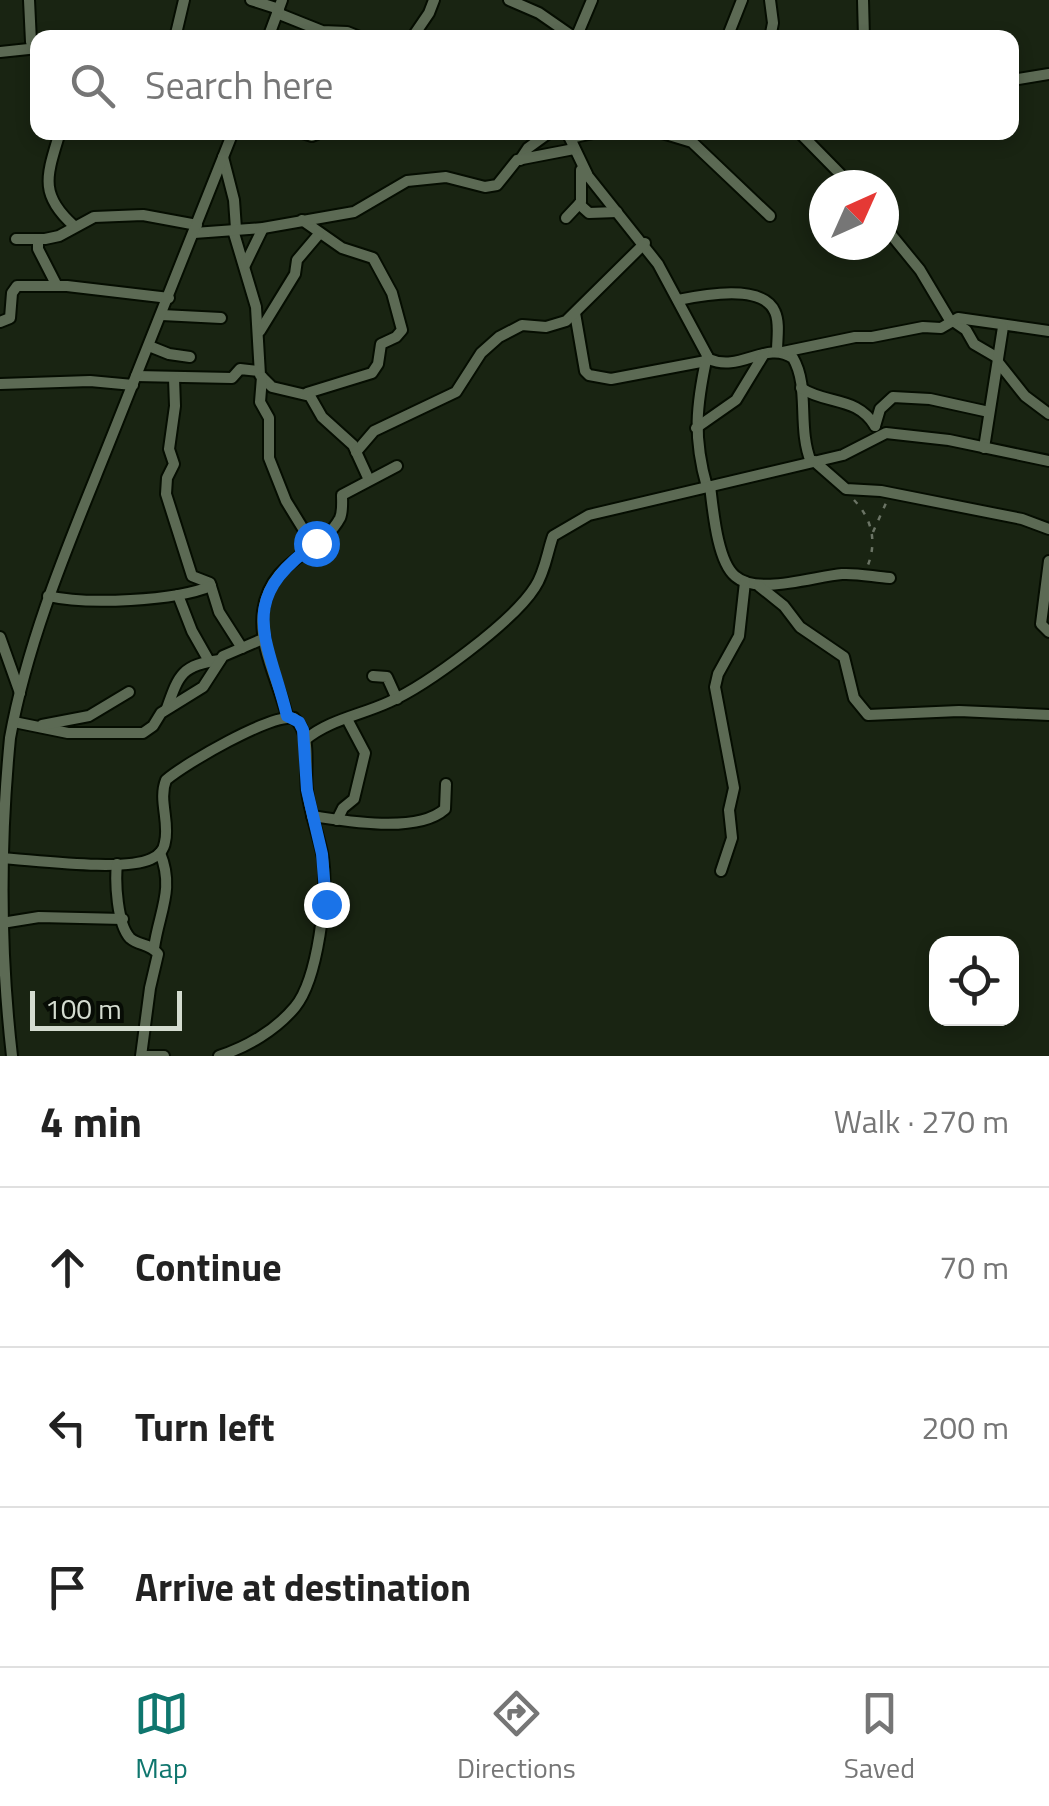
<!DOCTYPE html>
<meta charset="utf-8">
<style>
:root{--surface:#fff;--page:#f2f2f2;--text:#222;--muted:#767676;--line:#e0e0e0;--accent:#0f766e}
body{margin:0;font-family:"Titillium Web",sans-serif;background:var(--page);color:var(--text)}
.controls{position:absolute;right:30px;bottom:30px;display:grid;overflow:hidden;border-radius:20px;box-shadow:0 5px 15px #0003}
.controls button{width:90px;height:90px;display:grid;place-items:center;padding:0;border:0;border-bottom:2px solid var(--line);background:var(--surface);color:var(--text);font:50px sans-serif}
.compass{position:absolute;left:809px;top:170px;width:90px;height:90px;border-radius:50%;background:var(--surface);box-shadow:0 5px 15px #0003;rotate:45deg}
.scale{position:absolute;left:30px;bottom:25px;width:152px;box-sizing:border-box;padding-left:10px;border:5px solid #d4dcd0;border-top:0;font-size:28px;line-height:35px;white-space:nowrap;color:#d4dcd0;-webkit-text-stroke:8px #070c05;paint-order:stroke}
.stop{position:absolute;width:30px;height:30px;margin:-22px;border:8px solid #1a73e8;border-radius:50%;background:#fff}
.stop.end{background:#1a73e8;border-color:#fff;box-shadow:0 2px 10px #0008}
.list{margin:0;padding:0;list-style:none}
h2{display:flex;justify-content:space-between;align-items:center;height:130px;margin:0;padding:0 40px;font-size:42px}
h2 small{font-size:32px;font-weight:400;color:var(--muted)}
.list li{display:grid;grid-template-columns:65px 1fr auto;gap:30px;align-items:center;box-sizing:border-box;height:160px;padding:0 40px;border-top:2px solid var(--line)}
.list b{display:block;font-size:38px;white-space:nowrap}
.list em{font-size:32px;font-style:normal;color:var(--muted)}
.icon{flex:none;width:55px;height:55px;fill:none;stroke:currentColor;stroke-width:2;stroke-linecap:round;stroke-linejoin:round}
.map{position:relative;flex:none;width:1049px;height:1056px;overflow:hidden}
.search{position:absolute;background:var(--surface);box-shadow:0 5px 15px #0003;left:30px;right:30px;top:30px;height:110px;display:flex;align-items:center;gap:25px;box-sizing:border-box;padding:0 35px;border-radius:20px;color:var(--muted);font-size:38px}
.sheet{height:610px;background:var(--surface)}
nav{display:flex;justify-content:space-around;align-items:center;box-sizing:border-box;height:140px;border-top:2px solid var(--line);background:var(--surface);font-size:28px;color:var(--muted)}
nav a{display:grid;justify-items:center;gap:5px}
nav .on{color:var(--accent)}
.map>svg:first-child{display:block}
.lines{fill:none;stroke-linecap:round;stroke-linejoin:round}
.street-casing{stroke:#050d01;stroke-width:14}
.path{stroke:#6b7465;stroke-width:2.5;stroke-dasharray:5 8;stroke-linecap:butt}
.street{stroke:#5c6a54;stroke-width:10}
.route{stroke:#1a73e8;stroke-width:12}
</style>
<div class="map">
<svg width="1049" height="1056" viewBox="0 0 1049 1056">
<rect width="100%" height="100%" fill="#192412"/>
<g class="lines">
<defs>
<g id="street">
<polyline points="29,0 31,42 38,46"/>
<polyline points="251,0 279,9"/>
<polyline points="509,0 539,13 575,38"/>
<polyline points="863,0 864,38"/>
<polyline points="277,13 322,31 347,32 362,38"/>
<polyline points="175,38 184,0"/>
<polyline points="268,38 282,0"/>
<polyline points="412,38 429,13 434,0"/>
<polyline points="576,38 592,0"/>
<polyline points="727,38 742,0"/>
<polyline points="770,38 773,23 770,0"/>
<polyline points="0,52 38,48"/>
<polyline points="1012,80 1049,74"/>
<path d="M 60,132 C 47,175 38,194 74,226"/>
<polyline points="300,132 312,136 321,132"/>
<path d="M 567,132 L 588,176 L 658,264 L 709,359 C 740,373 766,340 793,358 C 810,387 797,428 811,462"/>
<polyline points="659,132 692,142 770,216"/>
<polyline points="799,132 851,185"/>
<polyline points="570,138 598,132"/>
<polyline points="223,157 234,200 236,229"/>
<polyline points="520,160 528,148 550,132"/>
<polyline points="579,204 589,213 617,212"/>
<polyline points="566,218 581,202 581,170"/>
<polyline points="302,220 342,248 373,258 392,293 402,330 396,337 381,344 378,364 372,373 307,393"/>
<polyline points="884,226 920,270 951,322"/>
<polyline points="233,230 256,307 260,375 272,387 310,396 322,417 353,445 369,480"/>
<polyline points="194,233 263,228 354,212 407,181 446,177 485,187 497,185 517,160 574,149"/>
<polyline points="16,239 45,239 59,236 94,217 143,215 197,225"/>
<polyline points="38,239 38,249 57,286"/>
<polyline points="245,265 263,228"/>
<path d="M 678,300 C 702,295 763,283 775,312 C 780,323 777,339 777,351"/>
<polyline points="575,313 585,371 589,375 611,379 706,361"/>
<polyline points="162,315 221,318"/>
<polyline points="953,321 966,330 974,344 998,358"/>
<polyline points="0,322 10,318 12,293 17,286 67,286 169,298"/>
<polyline points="260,331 295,274 297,260 319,234"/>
<polyline points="149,346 169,354 190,357"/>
<polyline points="783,352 855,337 872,337 923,327 941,328 958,318 1049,331"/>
<path d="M 707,356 C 696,406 693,438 707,487"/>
<polyline points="998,362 1025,396 1049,414"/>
<polyline points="136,376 232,378 240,369 259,371"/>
<polyline points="262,377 260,402 269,418 269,458 286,501 313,545"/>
<polyline points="174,378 175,406 169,449 174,464 167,478 166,494 192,576 210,583 219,612 242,648"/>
<polyline points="0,384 90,381 133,385"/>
<path d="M 801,388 C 827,405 857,396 875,426"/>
<polyline points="875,426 880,409 893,397 930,399 989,412"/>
<polyline points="696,428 736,400 764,354"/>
<polyline points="984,448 1003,327"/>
<polyline points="356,452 374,431 456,392 481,353 499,337 522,325 546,327 566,321 645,243"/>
<polyline points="814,461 846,489 881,491 1022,519 1049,529"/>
<path d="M 710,486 C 713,509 717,561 735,576 C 757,596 815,576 842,574 C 858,573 874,577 890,578"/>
<polyline points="1049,561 1041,624 1049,632"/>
<polyline points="759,586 784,606 800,627 844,657 854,698 868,715 959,711 1049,715"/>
<polyline points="178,595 192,631 209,661"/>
<path d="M 48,596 C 87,605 175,601 211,586"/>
<polyline points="0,637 20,693"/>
<polyline points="373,676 387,677 397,699"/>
<path d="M 167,708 C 179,674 182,665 220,660"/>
<path d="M 287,716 C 279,683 258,646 263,611 C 271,557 321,554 340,518 C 343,511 342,502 342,495 L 397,466"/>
<polyline points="14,722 68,733 143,733 153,726 161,713 203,687 223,656 265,638"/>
<polyline points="42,725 89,716 129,692"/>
<path d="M 305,740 C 328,720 361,715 389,702 C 427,685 513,622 535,587 C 545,572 547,553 553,536 L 589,515 L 843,455 L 886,433 L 949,440 L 1049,461"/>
<path d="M 312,816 C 347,821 417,834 445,809 L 446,784"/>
<polyline points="337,820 343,808 354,799 365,753 347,719"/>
<path d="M 0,858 C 35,860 123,872 151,859 C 158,856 164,850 165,842 C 170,822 158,800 166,780 C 186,763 270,714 294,718 C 313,735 304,768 307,791 C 310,814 319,836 323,858 C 328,894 318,979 295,1007 C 276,1030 247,1047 219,1056"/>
<path d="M 117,864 C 115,882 117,924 130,938 C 139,946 150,943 158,954 L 150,988 L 141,1056"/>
<polyline points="721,871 732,838 729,810 734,788 715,687 718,674 739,636 745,582"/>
<polyline points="2,923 39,917 123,919"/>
<path d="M 154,948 C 159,912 175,889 160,853"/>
<path d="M 12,1056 C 0,952 0,841 10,738 C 29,633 73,534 112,436 C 153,335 192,233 233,132"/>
<polyline points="143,1056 164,1056"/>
</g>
</defs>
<use href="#street" class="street-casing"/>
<g class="path">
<path d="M 854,500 C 872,519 877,541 868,565"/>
<polyline points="873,532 886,503"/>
</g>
<use href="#street" class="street"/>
</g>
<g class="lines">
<path class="route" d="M 316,543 C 234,601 268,637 287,716 L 299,722 L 303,730 L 307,790 L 322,854 L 326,904"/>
</g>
</svg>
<div class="controls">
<button><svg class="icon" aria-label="locate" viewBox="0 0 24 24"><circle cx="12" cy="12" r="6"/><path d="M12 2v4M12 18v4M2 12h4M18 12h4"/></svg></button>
</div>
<svg class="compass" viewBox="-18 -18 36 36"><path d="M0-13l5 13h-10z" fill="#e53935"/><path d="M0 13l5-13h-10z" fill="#767676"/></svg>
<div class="scale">100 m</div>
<div class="stop" style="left:316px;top:543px"></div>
<div class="stop end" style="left:326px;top:904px"></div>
<div class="search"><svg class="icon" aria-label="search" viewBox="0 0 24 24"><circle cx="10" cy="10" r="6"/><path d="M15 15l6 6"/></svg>Search here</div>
</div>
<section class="sheet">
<h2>4 min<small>Walk · 270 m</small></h2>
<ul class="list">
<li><svg class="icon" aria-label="ahead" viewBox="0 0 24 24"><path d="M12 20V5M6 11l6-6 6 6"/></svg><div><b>Continue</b></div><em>70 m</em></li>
<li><svg class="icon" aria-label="left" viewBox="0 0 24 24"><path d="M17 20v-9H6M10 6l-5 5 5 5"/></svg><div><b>Turn left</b></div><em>200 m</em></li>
<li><svg class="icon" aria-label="arrive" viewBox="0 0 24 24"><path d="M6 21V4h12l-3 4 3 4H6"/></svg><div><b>Arrive at destination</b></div></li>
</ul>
</section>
<nav>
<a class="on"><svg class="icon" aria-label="map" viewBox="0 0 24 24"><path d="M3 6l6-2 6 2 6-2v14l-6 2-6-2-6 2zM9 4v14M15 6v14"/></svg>Map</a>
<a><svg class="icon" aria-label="directions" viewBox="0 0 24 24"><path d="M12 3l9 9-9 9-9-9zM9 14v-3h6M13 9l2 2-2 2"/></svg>Directions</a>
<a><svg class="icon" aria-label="saved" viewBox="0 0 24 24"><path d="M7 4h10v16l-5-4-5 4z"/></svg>Saved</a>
</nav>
